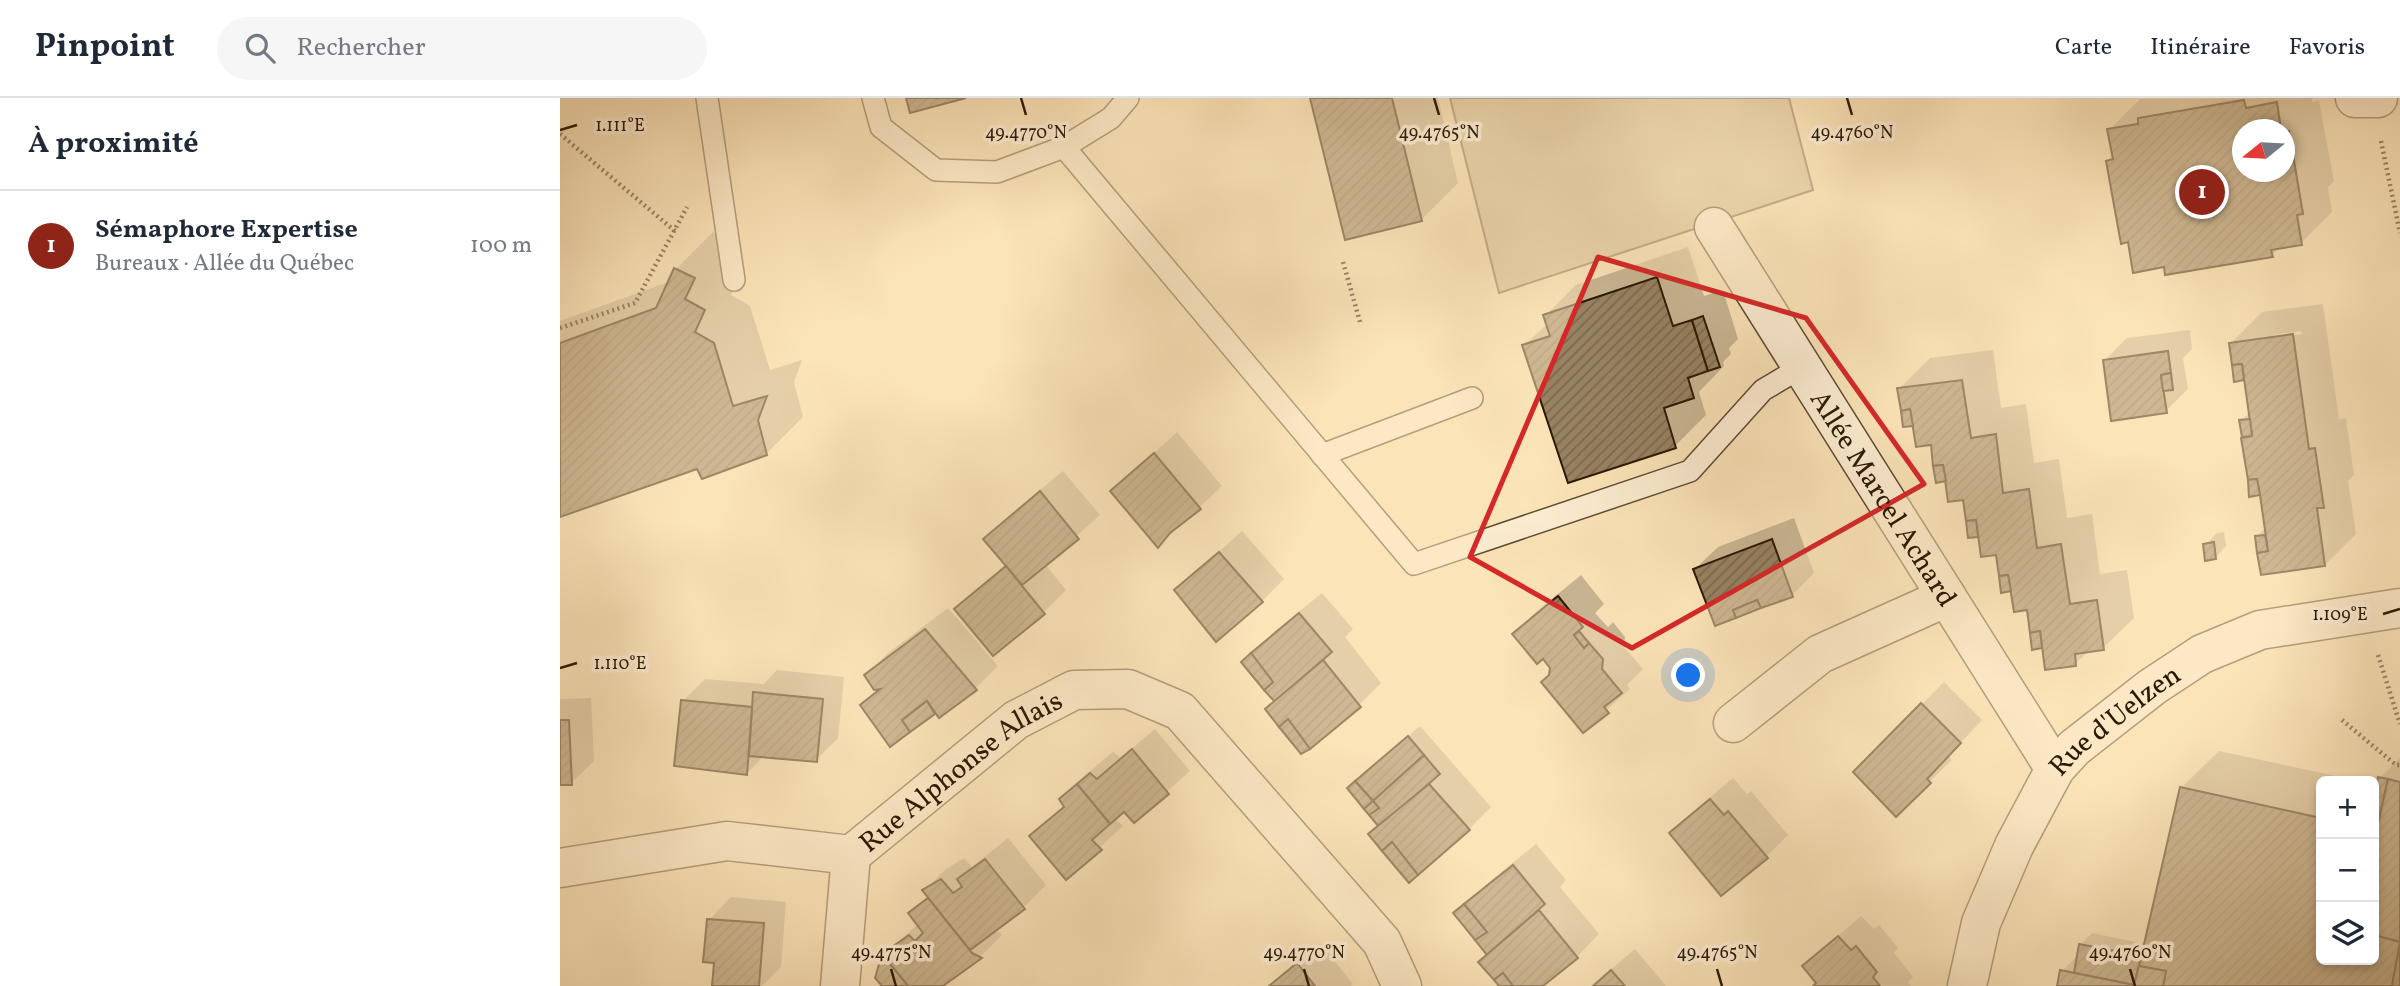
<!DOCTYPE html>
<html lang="fr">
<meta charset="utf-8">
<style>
:root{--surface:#fff;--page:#f6f6f7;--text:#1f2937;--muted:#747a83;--line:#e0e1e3;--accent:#8f2418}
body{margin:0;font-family:Vollkorn,serif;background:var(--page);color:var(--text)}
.controls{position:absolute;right:21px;bottom:21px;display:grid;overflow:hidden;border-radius:10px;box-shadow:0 4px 10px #0003}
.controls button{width:63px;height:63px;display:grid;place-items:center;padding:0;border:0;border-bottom:2px solid var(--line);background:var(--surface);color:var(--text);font:35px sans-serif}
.compass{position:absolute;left:1672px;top:21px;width:63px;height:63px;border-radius:50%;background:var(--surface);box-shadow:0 4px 10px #0003;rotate:252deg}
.you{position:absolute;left:1129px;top:578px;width:24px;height:24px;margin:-18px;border:5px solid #fff;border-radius:50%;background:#1a73e8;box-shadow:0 0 0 10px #1a73e833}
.badge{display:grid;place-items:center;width:46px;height:46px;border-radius:50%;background:var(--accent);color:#fff;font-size:23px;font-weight:700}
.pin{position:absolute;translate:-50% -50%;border:4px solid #fff;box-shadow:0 2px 7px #0006}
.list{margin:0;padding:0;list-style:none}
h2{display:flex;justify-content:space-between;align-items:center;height:91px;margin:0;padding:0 28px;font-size:30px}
h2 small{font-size:23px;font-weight:400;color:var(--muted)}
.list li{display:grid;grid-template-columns:46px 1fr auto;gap:21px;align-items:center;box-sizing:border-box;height:112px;padding:0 28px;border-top:2px solid var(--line)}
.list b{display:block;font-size:26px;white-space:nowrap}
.list p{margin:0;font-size:23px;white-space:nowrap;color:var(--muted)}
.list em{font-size:23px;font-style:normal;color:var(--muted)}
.icon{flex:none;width:38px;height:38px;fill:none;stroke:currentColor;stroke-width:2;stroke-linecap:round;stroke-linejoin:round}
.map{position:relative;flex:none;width:1840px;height:888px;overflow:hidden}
header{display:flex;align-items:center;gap:42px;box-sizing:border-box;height:98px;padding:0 35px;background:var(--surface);border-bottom:2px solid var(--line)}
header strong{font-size:33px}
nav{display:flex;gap:38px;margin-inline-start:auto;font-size:24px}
.search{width:490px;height:63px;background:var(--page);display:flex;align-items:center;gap:18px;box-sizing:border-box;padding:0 24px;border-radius:38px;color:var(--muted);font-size:26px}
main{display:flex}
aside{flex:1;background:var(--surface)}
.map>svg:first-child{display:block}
.grass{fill:#d8c19a;stroke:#816c4e;stroke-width:2}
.shadow{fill:#0003;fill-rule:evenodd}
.building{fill:url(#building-hatch);stroke:#2a1803;stroke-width:2}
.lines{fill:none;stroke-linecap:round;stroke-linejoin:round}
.lane-casing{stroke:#5e4b30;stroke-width:24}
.street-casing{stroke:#5e4b30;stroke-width:41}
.path{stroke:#2a1803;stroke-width:4.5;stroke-dasharray:2 3.5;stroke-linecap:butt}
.lane{stroke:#fdedd2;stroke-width:21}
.street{stroke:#fdedd2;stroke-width:38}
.marked{fill:none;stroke:#d62828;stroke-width:5;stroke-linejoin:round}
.ticks{fill:none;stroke:#2a1803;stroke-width:2.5}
.labels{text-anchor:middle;stroke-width:7;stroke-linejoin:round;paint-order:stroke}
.street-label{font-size:28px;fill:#2a1803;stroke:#fdedd2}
.ticks-label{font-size:18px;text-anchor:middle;fill:#2a1803;stroke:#fdedd2;stroke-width:7;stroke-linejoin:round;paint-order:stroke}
</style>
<header>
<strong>Pinpoint</strong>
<div class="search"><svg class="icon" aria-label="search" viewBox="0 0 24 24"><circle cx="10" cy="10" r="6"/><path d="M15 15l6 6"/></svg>Rechercher</div>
<nav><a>Carte</a><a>Itinéraire</a><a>Favoris</a></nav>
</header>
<main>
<aside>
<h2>À proximité<small></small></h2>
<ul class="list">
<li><span class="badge">1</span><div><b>Sémaphore Expertise</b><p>Bureaux · Allée du Québec</p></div><em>100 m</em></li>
</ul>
</aside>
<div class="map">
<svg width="1840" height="888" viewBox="0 0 1840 888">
<defs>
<pattern id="building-hatch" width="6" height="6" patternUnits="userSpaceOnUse" patternTransform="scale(1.75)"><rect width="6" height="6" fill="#978262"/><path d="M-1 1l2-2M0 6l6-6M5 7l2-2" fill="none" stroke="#7b694f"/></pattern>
</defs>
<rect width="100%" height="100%" fill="#fce4b9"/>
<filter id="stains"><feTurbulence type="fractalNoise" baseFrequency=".00286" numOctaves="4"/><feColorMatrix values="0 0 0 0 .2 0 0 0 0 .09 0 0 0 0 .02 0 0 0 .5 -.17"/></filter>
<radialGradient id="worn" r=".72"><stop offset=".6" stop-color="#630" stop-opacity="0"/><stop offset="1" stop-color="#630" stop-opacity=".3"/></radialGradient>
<polygon class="grass" points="890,0 1229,0 1253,92 939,195"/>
<g class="shadow">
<polygon points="752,0 878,0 898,85 861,122"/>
<path d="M 1752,0 L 1752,4 L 1759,3 L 1774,83 L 1768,89 L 1772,114 L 1741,145 L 1720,149 L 1712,157 L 1605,167 L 1569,142 L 1548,63 L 1554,57 L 1549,32 L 1580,1 ZM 1682,32 L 1724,32 L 1724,74 L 1682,74 Z"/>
<polygon points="153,134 171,142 181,175 171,197 190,208 210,272 242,262 234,284 243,319 206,356 138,368 0,417 0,223 111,183 116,171"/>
<polygon points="1128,149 1144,198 1163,192 1178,241 1169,250 1171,256 1163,264 1164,268 1139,294 1146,317 1115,348 964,248 988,225 985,218 1016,187"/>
<path d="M 1763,206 L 1779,321 L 1786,320 L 1794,377 L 1788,383 L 1796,436 L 1765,467 L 1702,475 L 1697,438 L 1706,429 L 1702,395 L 1683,340 L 1681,323 L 1690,314 L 1686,278 L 1683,280 L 1671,245 L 1702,214 ZM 1741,233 L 1742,236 L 1713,240 L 1713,237 Z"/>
<polygon points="1630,232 1632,251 1623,260 1628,291 1606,313 1545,262 1567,240"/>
<polygon points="1433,252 1441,310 1466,306 1474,365 1499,361 1507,420 1532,416 1540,476 1567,472 1574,520 1543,550 1529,553 1515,566 1484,546 1481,549 1468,510 1452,491 1438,455 1419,435 1417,437 1405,400 1387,381 1372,345 1354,326 1339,291 1370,260"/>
<polygon points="617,334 662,388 598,448 553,393"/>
<polygon points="503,373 540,417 485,466 506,492 484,514 433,556 396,511 446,466 425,441 448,419"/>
<polygon points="1234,420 1254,475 1232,497 1135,471 1158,449"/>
<polygon points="682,433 724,481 702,503 616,493"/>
<polygon points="1664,434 1666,448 1655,460 1645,447 1657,435"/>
<polygon points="1021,477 1044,506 1035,515 1048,529 1053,524 1065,539 1064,549 1083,571 1067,587 1070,591 1023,633 991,577 992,570 983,559 954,536 976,514"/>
<polygon points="762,495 793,531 785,539 821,585 799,607 716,602 683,564 715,533"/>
<polygon points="388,510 438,568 416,590 374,615 303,608 321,589 306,577 328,555"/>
<polygon points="217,572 284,579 278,640 256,662 204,658 187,675 123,603 145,581 204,586"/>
<polygon points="1384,584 1422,622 1388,658 1392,662 1336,716 1295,674"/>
<polygon points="31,600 34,663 11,685 0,686 0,601"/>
<polygon points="860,628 931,709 909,731 820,727 801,679"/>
<polygon points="595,631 630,673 574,723 564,712 554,720 563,728 507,779 472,738 505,707 501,701 523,679 553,654 561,660"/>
<polygon points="1659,653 1799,683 1761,683 1761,862 1814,862 1814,687 1818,687 1820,680 1840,660 1840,888 1498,888 1502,873 1519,856 1520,847 1532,835 1586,846 1621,690"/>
<polygon points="1173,680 1187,696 1191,693 1228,737 1206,759 1112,735 1134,713"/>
<polygon points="448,740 486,787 464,809 435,831 442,837 421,858 380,888 324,888 324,857 358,826 350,815 368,798 364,793 386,771 404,760 412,769"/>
<polygon points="976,746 1006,782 1000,789 1039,836 1017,859 981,888 941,888 928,856 896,815 929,784"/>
<polygon points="171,799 226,804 221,869 202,888 153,888 156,864 149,822"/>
<polygon points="1301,818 1314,831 1319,827 1338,850 1334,855 1353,879 1348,884 1351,888 1254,888 1258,884 1244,868"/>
<polygon points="760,845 793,886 791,888 707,888"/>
<polygon points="1075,851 1106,888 1032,888"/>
</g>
<g class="building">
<polygon points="346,0 406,0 350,15"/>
<polygon points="750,0 832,0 862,123 785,142"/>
<polygon points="1684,2 1686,10 1717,4 1721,32 1682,32 1682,74 1724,74 1724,34 1729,33 1743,116 1737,117 1742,147 1711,152 1713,159 1605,177 1604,169 1573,175 1568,144 1561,146 1546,63 1553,61 1547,31 1578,26 1578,20"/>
<polygon points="114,170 135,180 125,201 145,212 135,234 154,245 173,308 207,298 198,322 207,357 142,381 137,371 0,419 0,245 96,210"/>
<polygon points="1097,179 1113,228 1132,222 1148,273 1128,280 1134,300 1104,310 1116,350 1008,385 962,247 990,238 983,217"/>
<polygon points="1143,218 1160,269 1148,273 1132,222"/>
<polygon points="1733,236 1749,351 1755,350 1764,410 1757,410 1765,468 1701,477 1697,455 1708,453 1700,397 1697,381 1688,382 1681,340 1692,338 1682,266 1672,267 1669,245"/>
<polygon points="1608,253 1611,275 1601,277 1607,315 1551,323 1543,262"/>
<polygon points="1682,266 1684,282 1674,284 1672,267"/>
<polygon points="1611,275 1613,292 1603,293 1601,277"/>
<polygon points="1402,282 1411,340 1436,336 1443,395 1469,391 1477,450 1501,446 1510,506 1537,502 1544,552 1515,556 1516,568 1485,572 1480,533 1470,535 1467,512 1454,514 1448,477 1439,478 1436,457 1421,459 1416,422 1406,423 1403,402 1388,404 1383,367 1373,368 1371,347 1356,349 1350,311 1341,313 1337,290"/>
<polygon points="1350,311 1353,328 1343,329 1341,313"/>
<polygon points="1690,321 1692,338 1682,339 1679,322"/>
<polygon points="594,355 641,411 610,435 598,450 550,393"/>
<polygon points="1383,367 1386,383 1376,385 1373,368"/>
<polygon points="1697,381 1700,397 1689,399 1688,382"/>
<polygon points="480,393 519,441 462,487 423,441"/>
<polygon points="1416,422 1418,439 1408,440 1406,423"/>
<polygon points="1705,437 1708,453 1697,455 1695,438"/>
<polygon points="1212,441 1233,499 1201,510 1197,502 1173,512 1176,520 1155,528 1133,471"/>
<polygon points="1654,444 1656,461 1645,463 1643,446"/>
<polygon points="659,454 703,504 656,544 614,492"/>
<polygon points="446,468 485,516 433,558 394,511"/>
<polygon points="1448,477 1451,493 1441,495 1439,478"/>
<polygon points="998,498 1023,529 1014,537 1024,550 1029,545 1043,561 1042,571 1062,595 1044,609 1049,615 1023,635 981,584 989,577 990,570 983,561 977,566 952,536"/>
<polygon points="1197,502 1201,510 1176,520 1173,512"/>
<polygon points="739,515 772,554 715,604 704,592 713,584 691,555"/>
<polygon points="365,531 417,592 379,620 367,603 342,622 350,634 330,649 300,607 320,591 314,592 304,577"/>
<polygon points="1019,533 1029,545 1024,550 1014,537"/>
<polygon points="1480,533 1482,550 1472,552 1470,535"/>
<polygon points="691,555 713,584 704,592 681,564"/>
<polygon points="763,562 801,609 750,651 728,621 719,629 705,611"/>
<polygon points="193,594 263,601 257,664 189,658"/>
<polygon points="121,602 192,609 187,677 114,668"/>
<polygon points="367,603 375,616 350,634 342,622"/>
<polygon points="1361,605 1401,645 1367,681 1371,685 1336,719 1293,674"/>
<polygon points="728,621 750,651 741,656 719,629"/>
<polygon points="0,622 9,622 12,687 0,687"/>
<polygon points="848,638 864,657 813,703 795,683"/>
<polygon points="572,651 609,696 574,725 564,714 550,726 517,686 530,675 537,681"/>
<polygon points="864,657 880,676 819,729 809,717 819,710 813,703"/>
<polygon points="1818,679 1828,681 1814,744 1814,700"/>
<polygon points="1828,681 1840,684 1840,844 1814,837 1814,744"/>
<polygon points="795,683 813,703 804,711 787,690"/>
<polygon points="517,686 550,726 532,742 542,752 506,782 469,738 504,709 499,701"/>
<polygon points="869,686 910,732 858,777 832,744 822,753 808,736"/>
<polygon points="1620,689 1761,720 1761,862 1814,862 1814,837 1840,844 1832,888 1603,888 1606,873 1579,868"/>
<polygon points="1150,701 1164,717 1168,713 1208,760 1161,798 1109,735"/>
<polygon points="813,703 819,710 809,717 804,711"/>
<polygon points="832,744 858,777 849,785 822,753"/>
<polygon points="425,761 465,811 410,852 362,792 381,781 393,795 402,789 397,781"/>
<polygon points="953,767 985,806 927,857 915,842 927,834 904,806"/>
<polygon points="368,800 412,855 422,860 383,888 348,888 322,856 349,837 355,843 363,835 348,815"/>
<polygon points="904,806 927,834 915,842 893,815"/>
<polygon points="979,812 1018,860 983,888 953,888 943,875 934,882 918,864"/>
<polygon points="147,821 204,825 199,888 152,888 154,865 143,864"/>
<polygon points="1278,838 1291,852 1296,848 1317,874 1313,879 1320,888 1253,888 1256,885 1242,868"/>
<polygon points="1519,846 1581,858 1574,887 1514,875"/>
<polygon points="1840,846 1840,888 1832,888"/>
<polygon points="322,856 348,888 322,888 315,880"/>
<polygon points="737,865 755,888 709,888"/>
<polygon points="1579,868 1606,873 1603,888 1497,888 1500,872 1574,887"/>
<polygon points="1051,872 1065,888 1033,888"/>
<polygon points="943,875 953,888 939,888 934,882"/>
</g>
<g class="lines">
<defs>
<g id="lane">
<polyline points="147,0 174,182"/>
<polyline points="313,0 321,29 376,72 437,74 504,49 551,20 568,0"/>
<polyline points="504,49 854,466 1130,373 1203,292 1242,269"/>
<polyline points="762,357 912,300"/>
</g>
<g id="street">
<polyline points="1795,0 1818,0"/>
<path id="s1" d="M 1154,129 L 1495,671"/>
<polyline points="1173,625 1260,556 1387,499"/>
<polyline points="0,770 167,743 291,757"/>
<path id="s2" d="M 280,888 L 291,757 L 456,622 L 514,592 L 568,591 L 620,613 L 822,844 L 842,888"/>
<path id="s3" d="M 1407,888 L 1421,825 L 1454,748 L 1495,671 L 1514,650 L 1592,589 L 1642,556 L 1700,532 L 1840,510"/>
</g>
</defs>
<use href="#lane" class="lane-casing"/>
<use href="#street" class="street-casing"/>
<g class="path">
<polyline points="0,36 115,133"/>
<polyline points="1821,43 1840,135"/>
<polyline points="783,164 800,224"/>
<polyline points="0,230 75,205 127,109"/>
<polyline points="1818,557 1840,626"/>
<polyline points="1782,622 1836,667 1840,667"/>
</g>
<use href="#lane" class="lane"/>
<use href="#street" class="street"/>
</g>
<path d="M0 0H1840V888H0ZM 1038,159 L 1246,220 L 1364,386 L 1072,550 L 910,459 Z" fill="#fce4b9" fill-opacity=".55" fill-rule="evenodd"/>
<path class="marked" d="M 1038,159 L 1246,220 L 1364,386 L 1072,550 L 910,459 Z"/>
<path class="ticks" d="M 461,0 L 466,17M 874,0 L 879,17M 1287,0 L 1292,17M 0,32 L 17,27M 1823,516 L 1840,511M 0,570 L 17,565M 331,871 L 336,888M 744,871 L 749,888M 1157,871 L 1162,888M 1570,871 L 1575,888"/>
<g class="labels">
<g class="street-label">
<text dy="10" stroke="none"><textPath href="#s1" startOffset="320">Allée Marcel Achard</textPath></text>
<text dy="10" stroke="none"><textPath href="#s3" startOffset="313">Rue d'Uelzen</textPath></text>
<text dy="10" stroke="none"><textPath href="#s2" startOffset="270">Rue Alphonse Allais</textPath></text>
</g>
</g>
<g class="ticks-label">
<text x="60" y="33">1.111°E</text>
<text x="466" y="40">49.4770°N</text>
<text x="879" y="40">49.4765°N</text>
<text x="1292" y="40">49.4760°N</text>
<text x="1780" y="522">1.109°E</text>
<text x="60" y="571">1.110°E</text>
<text x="331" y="860">49.4775°N</text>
<text x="744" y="860">49.4770°N</text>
<text x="1157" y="860">49.4765°N</text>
<text x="1570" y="860">49.4760°N</text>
</g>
<rect width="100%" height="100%" filter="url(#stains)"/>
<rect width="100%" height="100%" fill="url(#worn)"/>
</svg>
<div class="controls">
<button>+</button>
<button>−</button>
<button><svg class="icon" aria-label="layers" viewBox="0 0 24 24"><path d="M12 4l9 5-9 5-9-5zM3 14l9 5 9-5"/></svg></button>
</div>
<svg class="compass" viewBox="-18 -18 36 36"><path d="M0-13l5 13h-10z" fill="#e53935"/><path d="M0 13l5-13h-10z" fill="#747a83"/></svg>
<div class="you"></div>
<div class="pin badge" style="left:1642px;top:94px">1</div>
</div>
</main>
